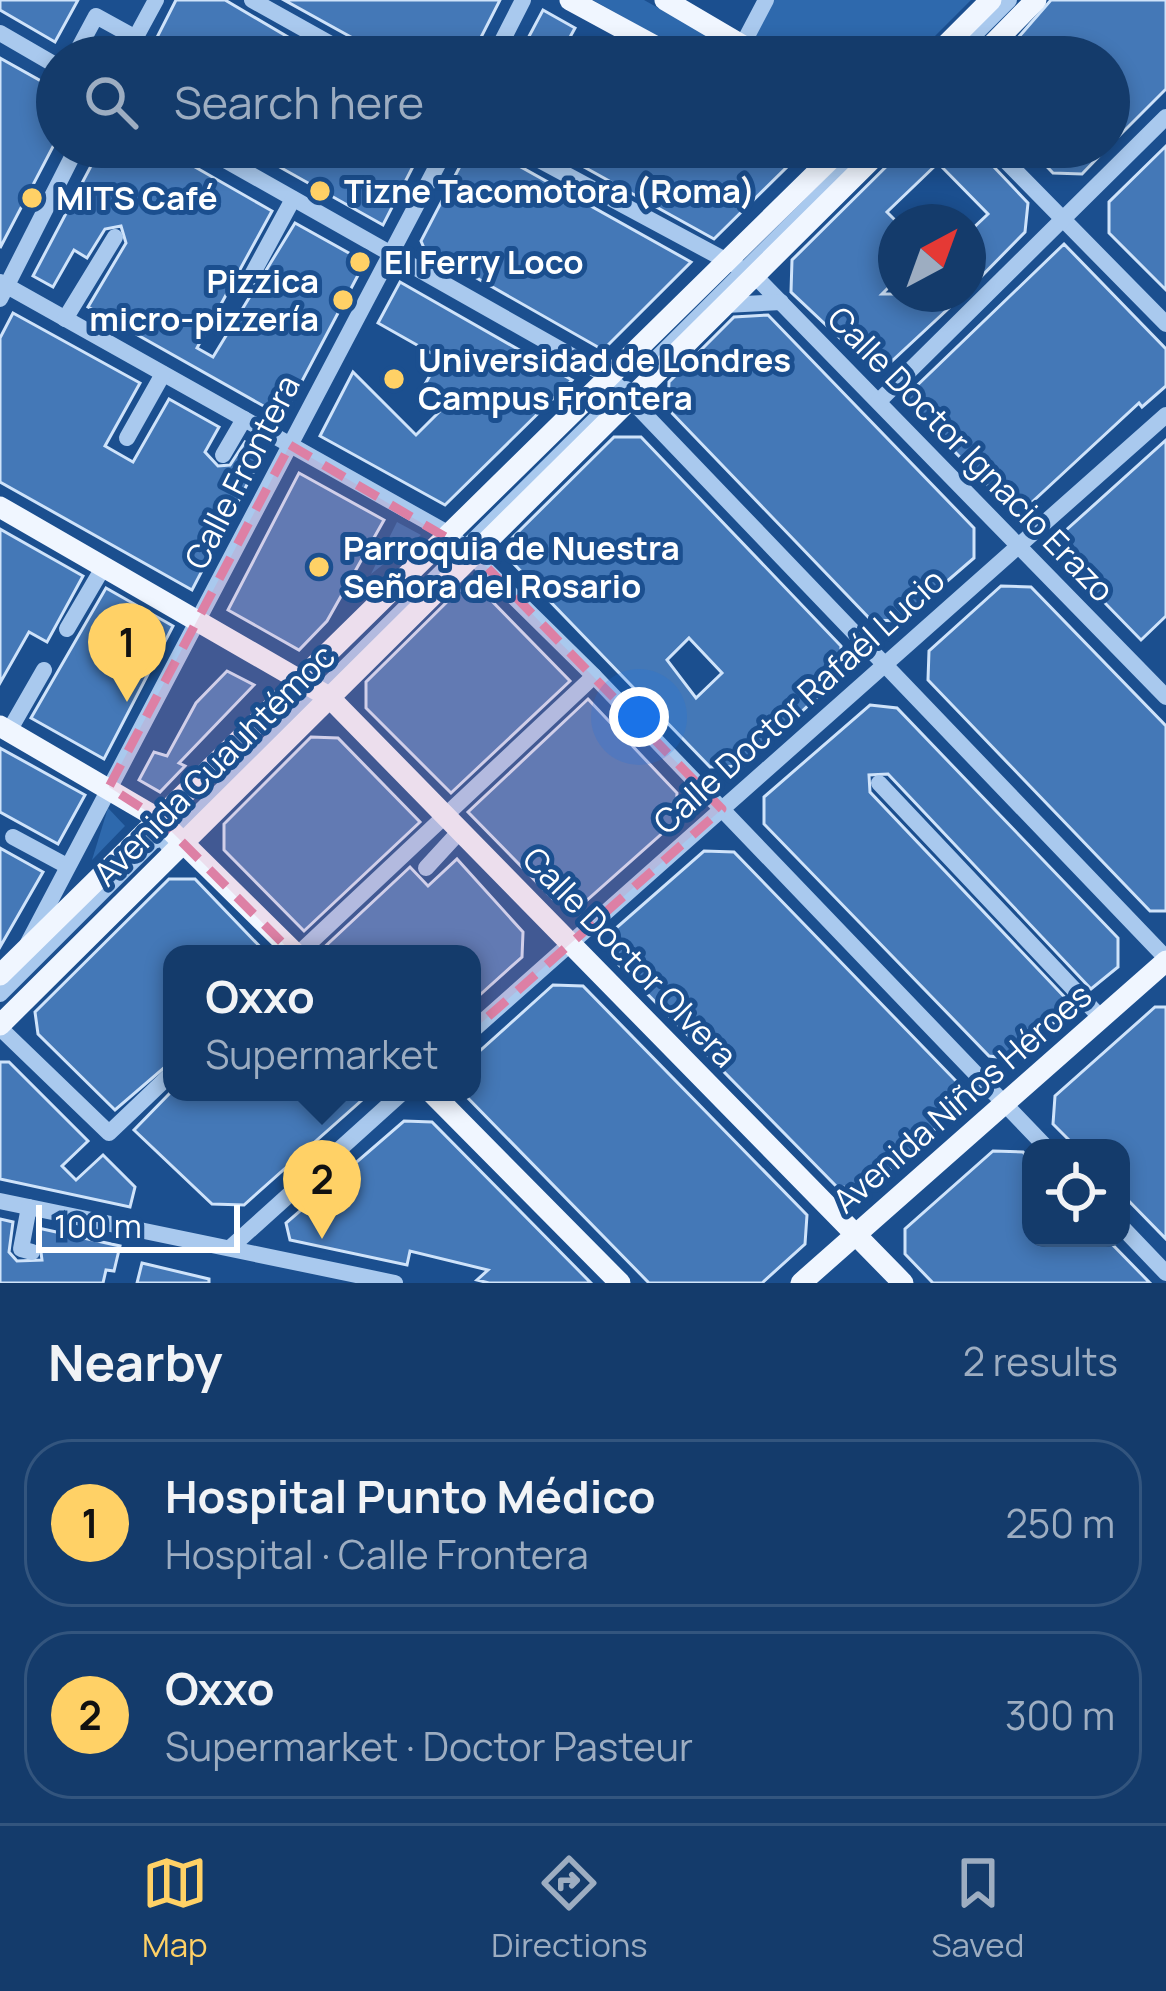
<!DOCTYPE html>
<meta charset="utf-8">
<style>
:root{--surface:#143b6b;--page:#1d4271;--text:#f1f3f6;--muted:#9dadc1;--line:#33557e;--accent:#ffd166}
body{margin:0;font-family:Manrope,sans-serif;background:var(--page);color:var(--text)}
.controls{position:absolute;right:36px;bottom:36px;display:grid;overflow:hidden;border-radius:24px;box-shadow:0 6px 18px #0003}
.controls button{width:108px;height:108px;display:grid;place-items:center;padding:0;border:0;border-bottom:3px solid var(--line);background:var(--surface);color:var(--text);font:60px sans-serif}
.compass{position:absolute;left:878px;top:204px;width:108px;height:108px;border-radius:50%;background:var(--surface);box-shadow:0 6px 18px #0003;rotate:41deg}
.scale{position:absolute;left:36px;bottom:30px;width:204px;box-sizing:border-box;padding-left:12px;border:6px solid #fff;border-top:0;font-size:33px;line-height:42px;white-space:nowrap;color:#fff;-webkit-text-stroke:9px #1b4f8f;paint-order:stroke}
.you{position:absolute;left:639px;top:717px;width:42px;height:42px;margin:-30px;border:9px solid #fff;border-radius:50%;background:#1a73e8;box-shadow:0 0 0 18px #1a73e833}
.badge{display:grid;place-items:center;width:78px;height:78px;border-radius:50%;background:var(--accent);color:#111;font-size:39px;font-weight:700}
.pin{position:absolute;translate:-50% -99px;filter:drop-shadow(0 3px 6px #0008)}
.pin::after{content:'';position:absolute;top:63px;width:42px;height:36px;background:inherit;clip-path:polygon(0 0,100% 0,50% 100%)}
.popup{position:absolute;left:163px;top:945px;width:318px;height:156px;box-sizing:border-box;display:grid;place-content:center;border-radius:24px;background:var(--surface);filter:drop-shadow(0 3px 9px #0005);font-size:39px;white-space:nowrap;color:var(--muted)}
.popup b{font-size:45px;color:var(--text)}
.popup::after{content:'';position:absolute;left:50%;top:100%;margin-left:-24px;border:24px solid transparent;border-top-color:var(--surface)}
.list{margin:0;padding:0;list-style:none}
h2{display:flex;justify-content:space-between;align-items:center;height:156px;margin:0;padding:0 48px;font-size:51px}
h2 small{font-size:39px;font-weight:400;color:var(--muted)}
.list li{display:grid;grid-template-columns:78px 1fr auto;gap:36px;align-items:center;box-sizing:border-box;height:168px;margin:0 24px 24px;padding:0 24px;border:3px solid var(--line);border-radius:48px}
.list b{display:block;font-size:45px;white-space:nowrap}
.list p{margin:0;font-size:39px;white-space:nowrap;color:var(--muted)}
.list em{font-size:39px;font-style:normal;color:var(--muted)}
.icon{flex:none;width:66px;height:66px;fill:none;stroke:currentColor;stroke-width:2;stroke-linecap:round;stroke-linejoin:round}
.map{position:relative;flex:none;width:1166px;height:1283px;overflow:hidden}
.search{position:absolute;background:var(--surface);box-shadow:0 6px 18px #0003;left:36px;right:36px;top:36px;height:132px;display:flex;align-items:center;gap:30px;box-sizing:border-box;padding:0 42px;border-radius:66px;color:var(--muted);font-size:45px}
.sheet{height:540px;background:var(--surface)}
nav{display:flex;justify-content:space-around;align-items:center;box-sizing:border-box;height:168px;border-top:3px solid var(--line);background:var(--surface);font-size:33px;color:var(--muted)}
nav a{display:grid;justify-items:center;gap:6px}
nav .on{color:var(--accent)}
.map>svg:first-child{display:block}
.park{fill:#2e69ad}
.building{fill:#4478b7;stroke:#cfe3fa;stroke-width:3;fill-rule:evenodd}
.lines{fill:none;stroke-linecap:round;stroke-linejoin:round}
.minor{stroke:#a9c9ee;stroke-width:16}
.major{stroke:#f0f6ff;stroke-width:21}
.marked{fill:#dd80a5;fill-opacity:0.2;stroke:#dd80a5;stroke-width:9;stroke-dasharray:24 15;stroke-linejoin:round}
.poi-dot{fill:#ffd166;stroke:#1b4f8f;stroke-width:4.5}
.labels{text-anchor:middle;stroke-width:10;stroke-linejoin:round;paint-order:stroke}
.poi-label{font-size:33px;font-weight:bold;fill:#fff;stroke:#1b4f8f;text-anchor:start}
.street-label{font-size:33px;fill:#fff;stroke:#1b4f8f}
</style>
<div class="map">
<svg width="1166" height="1283" viewBox="0 0 1166 1283">
<rect width="100%" height="100%" fill="#1b4f8f"/>
<g class="park">
<polygon points="593,0 644,0 728,47 723,57 694,57"/>
<polygon points="774,0 971,0 914,57 787,57 754,38"/>
<polygon points="397,522 421,535 371,574"/>
<polygon points="108,808 125,826 92,860"/>
</g>
<g class="building">
<polygon points="0,0 78,0 55,42 0,10"/>
<polygon points="176,0 225,0 322,57 147,57"/>
<polygon points="284,0 500,0 471,57 387,57"/>
<polygon points="1051,0 1166,0 1166,89 1109,146 1109,57 1003,55"/>
<polygon points="543,10 575,28 569,39 597,55 603,44 626,57 518,57"/>
<polygon points="0,58 57,90 57,139 0,248"/>
<polygon points="1166,146 1166,290 1109,233 1109,202"/>
<polygon points="101,147 160,147 272,211 197,348 213,357 295,223 365,262 283,417 88,307 126,243 121,226 105,229 87,258 74,250 53,287 33,276"/>
<polygon points="244,147 423,147 383,225"/>
<polygon points="470,147 485,147 691,262 603,350 424,248 421,241"/>
<polygon points="548,147 787,147 792,162 714,239"/>
<polygon points="906,147 975,147 1028,203 1025,232 968,290 968,233 988,214 938,163 887,212 896,221 896,280 882,294 964,294 878,374 791,292 792,260"/>
<polygon points="1028,147 1108,147 1082,174 1053,173"/>
<polygon points="1064,244 1166,349 1166,386 1142,407 1139,403 1031,503 1004,502 903,399"/>
<polygon points="400,282 572,380 445,505 320,436 353,372 416,435 450,401 424,386 440,358 378,323"/>
<polygon points="13,313 140,383 105,446 133,462 169,399 219,427 205,452 218,466 230,465 245,442 264,452 192,590 0,482 0,338"/>
<polygon points="768,315 974,528 974,558 901,621 871,620 668,409 669,382 734,317"/>
<path d="M 614,437 L 641,437 L 841,646 L 840,676 L 743,766 L 710,767 L 513,563 L 512,538 ZM 689,638 L 722,673 L 696,698 L 667,660 Z"/>
<polygon points="1166,440 1166,616 1141,640 1063,560 1064,532"/>
<polygon points="299,473 384,520 327,621 299,650 228,610"/>
<polygon points="0,529 83,576 47,642 29,632 0,683"/>
<polygon points="1001,586 1031,587 1166,726 1166,911 1150,911 928,680 929,651"/>
<polygon points="106,588 173,626 104,759 31,718"/>
<polygon points="459,590 483,592 570,681 451,793 366,708 366,682"/>
<polygon points="227,671 254,685 179,763 185,766 160,792 139,780 154,752 167,756 196,703"/>
<polygon points="588,699 677,793 676,821 586,901 555,901 468,812"/>
<polygon points="870,705 897,708 1118,938 1118,967 1091,989 888,774 869,775 870,792 1073,1006 1013,1059 989,1056 764,824 764,797"/>
<polygon points="311,737 338,738 420,822 304,931 224,850 224,824"/>
<polygon points="0,748 85,795 58,844 0,812"/>
<polygon points="0,848 43,872 0,947"/>
<polygon points="704,851 734,852 957,1082 957,1109 870,1188 837,1187 613,959 615,929"/>
<polygon points="457,859 523,932 522,957 472,1002 472,954 317,954 410,867 428,886"/>
<polygon points="169,879 195,879 267,954 172,954 172,1061 115,1110 38,1034 35,1012"/>
<polygon points="553,985 583,986 807,1215 805,1244 762,1283 649,1283 462,1092 472,1092 472,1058"/>
<polygon points="1155,1007 1166,1007 1166,1239 1121,1193 1121,1148 1077,1148 1053,1124 1055,1096"/>
<polygon points="0,1062 9,1062 88,1141 62,1166 76,1180 103,1155 135,1187 130,1207 0,1179"/>
<polygon points="171,1092 371,1092 244,1205 212,1204 134,1130"/>
<polygon points="404,1121 432,1122 591,1283 489,1283 477,1280 488,1270 410,1251 407,1265 290,1240 286,1223"/>
<polygon points="993,1151 1023,1152 1031,1161 1031,1238 1106,1238 1150,1283 933,1283 905,1254 905,1229"/>
<polygon points="0,1219 13,1222 9,1252 17,1261 42,1260 38,1228 120,1246 114,1271 106,1270 103,1283 0,1283"/>
<polygon points="142,1263 209,1279 209,1283 137,1283"/>
</g>
<g class="lines">
<g class="minor">
<polyline points="252,0 354,57"/>
<polyline points="0,33 57,66"/>
<polyline points="74,57 96,16 136,38"/>
<polyline points="125,57 156,0"/>
<polyline points="494,57 523,0"/>
<polyline points="736,57 766,0"/>
<polyline points="952,57 1009,0"/>
<polyline points="202,147 609,377 1166,958"/>
<polyline points="515,147 755,276 1166,697"/>
<polyline points="992,147 1166,324"/>
<polyline points="0,282 451,535 594,676 1047,1148"/>
<polyline points="247,284 293,199"/>
<polyline points="0,299 77,147"/>
<polyline points="725,305 781,302"/>
<polyline points="65,319 115,237"/>
<polyline points="648,367 868,147"/>
<polyline points="879,401 1166,117"/>
<polyline points="127,438 163,374"/>
<polyline points="223,455 244,419"/>
<polyline points="67,629 104,566"/>
<polyline points="9,731 44,670"/>
<polyline points="879,783 1102,1019"/>
<polyline points="13,837 67,866"/>
<polyline points="167,844 626,389"/>
<polyline points="426,868 460,831"/>
<polyline points="28,943 447,147"/>
<polyline points="298,954 594,676"/>
<polyline points="0,994 153,841 174,835"/>
<polyline points="0,1028 109,1133 172,1073"/>
<polyline points="472,1031 1166,415"/>
<polyline points="0,1201 395,1283"/>
<polyline points="29,1207 21,1249 32,1252"/>
<polyline points="1121,1226 1166,1273"/>
<polyline points="230,1248 403,1092"/>
</g>
<g class="major">
<polyline points="570,0 675,57"/>
<polyline points="665,0 762,57"/>
<polyline points="934,57 991,0"/>
<polyline points="980,57 1036,0"/>
<polyline points="0,507 329,697 903,1283"/>
<polyline points="0,726 159,819 296,954"/>
<polyline points="0,975 843,147"/>
<polyline points="0,1025 884,147"/>
<polyline points="431,1092 620,1283"/>
<polyline points="801,1283 1166,961"/>
</g>
</g>
<path class="marked" d="M 290,445 L 474,554 L 722,809 L 418,1079 L 159,819 L 109,787 Z"/>
<g class="poi-dot">
<circle cx="320" cy="191" r="12"/>
<circle cx="32" cy="198" r="12"/>
<circle cx="360" cy="262" r="12"/>
<circle cx="343" cy="300" r="12"/>
<circle cx="394" cy="379" r="12"/>
<circle cx="319" cy="567" r="12"/>
</g>
<g class="labels">
<g class="poi-label">
<text x="344" y="203">Tizne Tacomotora (Roma)</text>
<text x="56" y="210">MITS Café</text>
<text x="384" y="274">El Ferry Loco</text>
<text x="319" y="293" text-anchor="end">Pizzica<tspan x="319" dy="38">micro-pizzería</tspan></text>
<text x="418" y="372">Universidad de Londres<tspan x="418" dy="38">Campus Frontera</tspan></text>
<text x="343" y="560">Parroquia de Nuestra<tspan x="343" dy="38">Señora del Rosario</tspan></text>
</g>
<g class="street-label">
<text transform="translate(971 454) rotate(46)" y="12">Calle Doctor Ignacio Erazo</text>
<text transform="translate(242 472) rotate(-63)" y="12">Calle Frontera</text>
<text transform="translate(799 701) rotate(-42)" y="12">Calle Doctor Rafaél Lucio</text>
<text transform="translate(214 765) rotate(-45)" y="12">Avenida Cuauhtémoc</text>
<text transform="translate(630 957) rotate(46)" y="12">Calle Doctor Olvera</text>
<text transform="translate(962 1098) rotate(-41)" y="12">Avenida Niños Héroes</text>
</g>
</g>
</svg>
<div class="controls">
<button><svg class="icon" aria-label="locate" viewBox="0 0 24 24"><circle cx="12" cy="12" r="6"/><path d="M12 2v4M12 18v4M2 12h4M18 12h4"/></svg></button>
</div>
<svg class="compass" viewBox="-18 -18 36 36"><path d="M0-13l5 13h-10z" fill="#e53935"/><path d="M0 13l5-13h-10z" fill="#9dadc1"/></svg>
<div class="scale">100 m</div>
<div class="you"></div>
<div class="pin badge" style="left:127px;top:702px">1</div>
<div class="pin badge" style="left:322px;top:1239px">2</div>
<div class="popup"><b>Oxxo</b>Supermarket</div>
<div class="search"><svg class="icon" aria-label="search" viewBox="0 0 24 24"><circle cx="10" cy="10" r="6"/><path d="M15 15l6 6"/></svg>Search here</div>
</div>
<section class="sheet">
<h2>Nearby<small>2 results</small></h2>
<ul class="list">
<li><span class="badge">1</span><div><b>Hospital Punto Médico</b><p>Hospital · Calle Frontera</p></div><em>250 m</em></li>
<li><span class="badge">2</span><div><b>Oxxo</b><p>Supermarket · Doctor Pasteur</p></div><em>300 m</em></li>
</ul>
</section>
<nav>
<a class="on"><svg class="icon" aria-label="map" viewBox="0 0 24 24"><path d="M3 6l6-2 6 2 6-2v14l-6 2-6-2-6 2zM9 4v14M15 6v14"/></svg>Map</a>
<a><svg class="icon" aria-label="directions" viewBox="0 0 24 24"><path d="M12 3l9 9-9 9-9-9zM9 14v-3h6M13 9l2 2-2 2"/></svg>Directions</a>
<a><svg class="icon" aria-label="saved" viewBox="0 0 24 24"><path d="M7 4h10v16l-5-4-5 4z"/></svg>Saved</a>
</nav>
